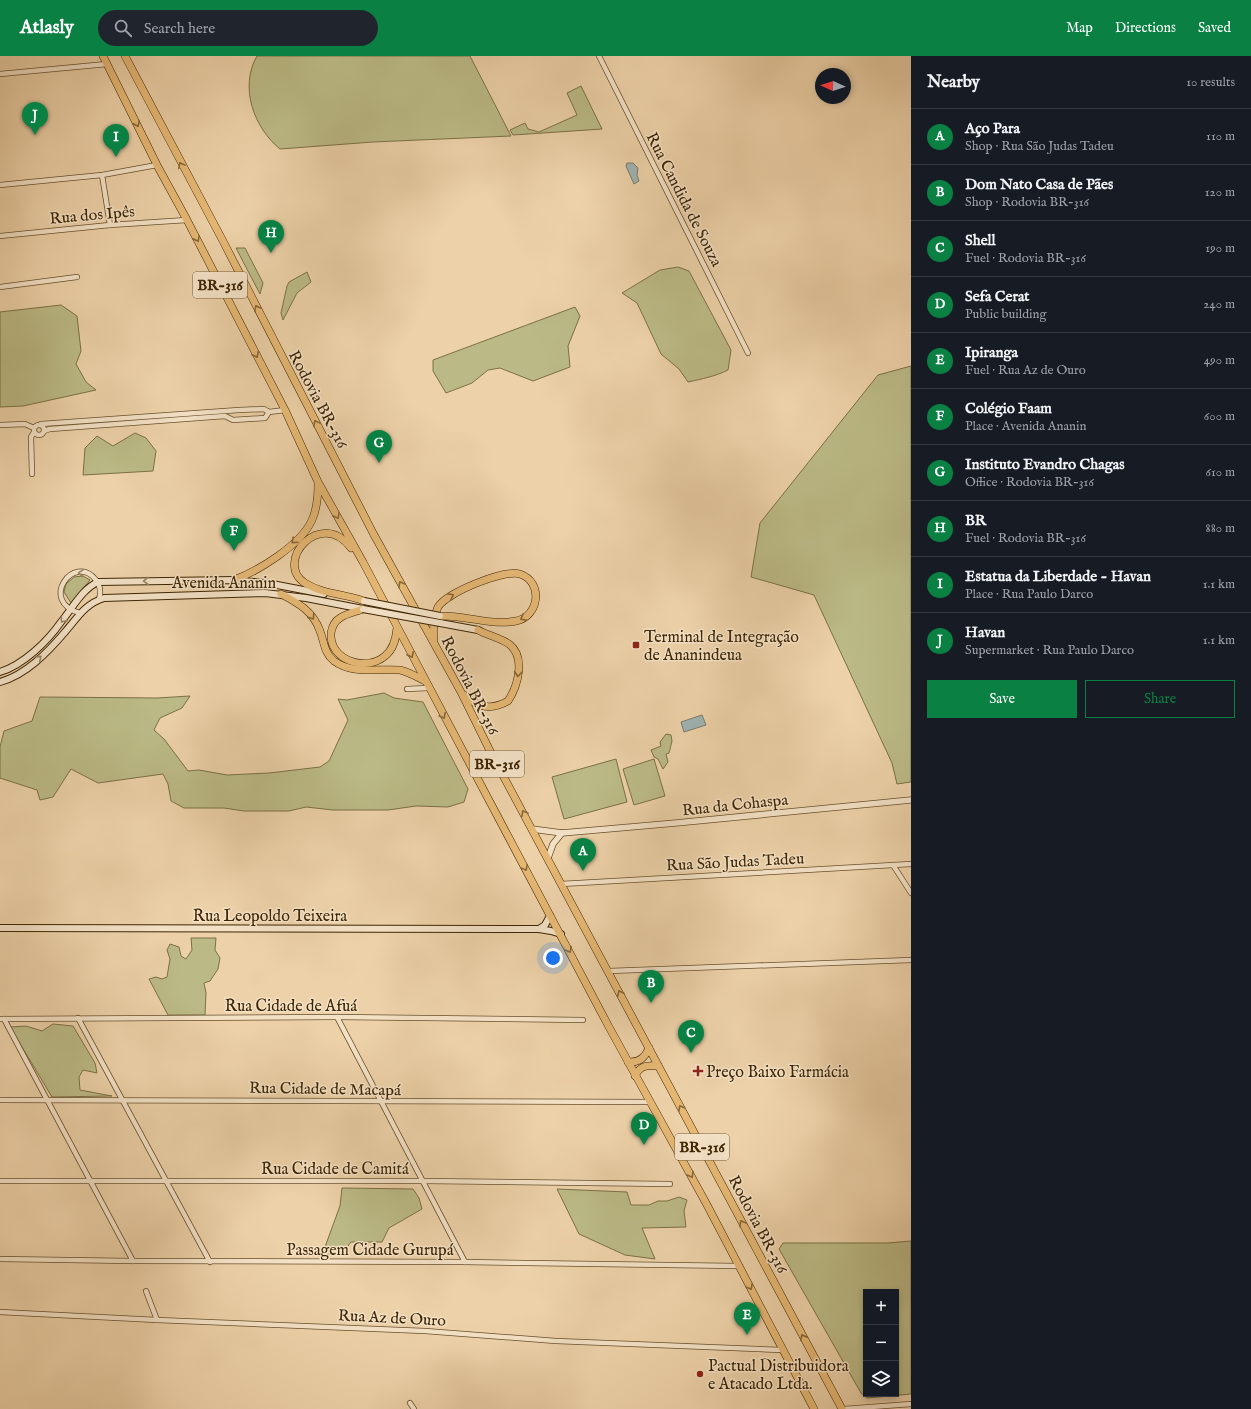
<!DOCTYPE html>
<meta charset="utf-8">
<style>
:root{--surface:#171b24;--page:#20242c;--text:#f1f3f6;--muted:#9ea1a6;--line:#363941;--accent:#0b8043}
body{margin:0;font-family:"IM FELL English",serif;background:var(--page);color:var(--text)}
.controls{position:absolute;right:12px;bottom:12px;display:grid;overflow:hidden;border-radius:0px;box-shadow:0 2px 6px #0003}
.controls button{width:36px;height:36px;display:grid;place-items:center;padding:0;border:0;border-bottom:1px solid var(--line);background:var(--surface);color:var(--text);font:20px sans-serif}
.compass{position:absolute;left:815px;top:12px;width:36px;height:36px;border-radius:50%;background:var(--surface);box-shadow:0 2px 6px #0003;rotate:273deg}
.you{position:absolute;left:553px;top:902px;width:14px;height:14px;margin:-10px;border:3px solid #fff;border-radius:50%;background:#1a73e8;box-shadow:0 0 0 6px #1a73e833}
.badge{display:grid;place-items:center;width:26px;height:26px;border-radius:50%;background:var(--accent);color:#fff;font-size:13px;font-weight:700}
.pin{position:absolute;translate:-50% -33px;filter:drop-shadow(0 1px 2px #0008)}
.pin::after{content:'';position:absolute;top:21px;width:14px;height:12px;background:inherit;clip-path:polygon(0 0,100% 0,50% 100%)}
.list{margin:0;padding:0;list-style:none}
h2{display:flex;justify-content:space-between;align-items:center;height:52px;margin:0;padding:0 16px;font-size:17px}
h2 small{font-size:13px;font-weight:400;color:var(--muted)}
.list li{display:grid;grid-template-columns:26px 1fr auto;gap:12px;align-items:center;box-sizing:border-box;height:56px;padding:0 16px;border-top:1px solid var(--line)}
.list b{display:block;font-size:15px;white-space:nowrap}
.list p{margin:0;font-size:13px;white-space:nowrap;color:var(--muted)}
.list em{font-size:13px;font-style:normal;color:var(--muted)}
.actions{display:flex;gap:8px;padding:12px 16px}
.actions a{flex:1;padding:9px 0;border:1px solid var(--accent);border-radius:0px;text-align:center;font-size:14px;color:var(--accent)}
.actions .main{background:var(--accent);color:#fff}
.icon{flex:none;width:22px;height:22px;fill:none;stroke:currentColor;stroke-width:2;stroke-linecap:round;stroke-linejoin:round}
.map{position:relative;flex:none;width:911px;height:1353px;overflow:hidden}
header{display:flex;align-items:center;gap:24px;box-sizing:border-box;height:56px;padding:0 20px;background:var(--accent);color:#fff}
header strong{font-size:19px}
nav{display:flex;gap:22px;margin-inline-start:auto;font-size:14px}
.search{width:280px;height:36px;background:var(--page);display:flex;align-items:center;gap:10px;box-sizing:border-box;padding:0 14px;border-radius:22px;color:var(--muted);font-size:15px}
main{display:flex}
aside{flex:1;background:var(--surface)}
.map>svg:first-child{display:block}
.green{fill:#bbba86;stroke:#7c7044;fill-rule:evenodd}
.water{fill:#9fb4b4;stroke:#787b6d}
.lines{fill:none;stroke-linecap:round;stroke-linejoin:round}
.minor-casing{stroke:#69502c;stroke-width:6}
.tertiary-casing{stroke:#69502c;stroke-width:7}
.secondary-casing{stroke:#3d2503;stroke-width:8}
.trunk-casing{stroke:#3d2503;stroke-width:8}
.minor{stroke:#f3e1c6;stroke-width:4.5}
.tertiary{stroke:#f3e1c6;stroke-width:5.5}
.secondary{stroke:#f3e1c6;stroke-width:6}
.trunk{stroke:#e6b874;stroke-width:7}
.secondary-bridge-casing{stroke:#3d2503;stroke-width:8;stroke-linecap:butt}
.secondary-bridge{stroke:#f3e1c6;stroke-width:6}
.oneway{stroke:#896736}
.oneway2{stroke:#988364}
.poi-dot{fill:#8f2418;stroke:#f3e1c6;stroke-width:1.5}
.labels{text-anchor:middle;stroke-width:3;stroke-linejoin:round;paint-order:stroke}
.shield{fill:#f3e1c6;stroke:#745d3e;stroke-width:1}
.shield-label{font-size:15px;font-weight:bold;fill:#3d2503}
.street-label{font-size:16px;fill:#3d2503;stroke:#f3e1c6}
.poi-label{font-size:16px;fill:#3d2503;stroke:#f3e1c6;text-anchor:start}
</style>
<header>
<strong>Atlasly</strong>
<div class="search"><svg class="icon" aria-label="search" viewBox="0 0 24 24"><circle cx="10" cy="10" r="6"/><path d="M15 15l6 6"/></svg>Search here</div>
<nav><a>Map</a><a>Directions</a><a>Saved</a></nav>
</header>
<main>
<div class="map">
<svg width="911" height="1353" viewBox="0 0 911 1353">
<rect width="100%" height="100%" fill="#edd1a8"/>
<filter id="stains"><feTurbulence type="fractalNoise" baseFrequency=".005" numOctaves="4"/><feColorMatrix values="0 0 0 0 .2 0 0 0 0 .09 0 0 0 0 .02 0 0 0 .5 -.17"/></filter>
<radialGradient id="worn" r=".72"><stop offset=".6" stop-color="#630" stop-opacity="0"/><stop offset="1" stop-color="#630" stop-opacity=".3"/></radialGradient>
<g class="green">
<path d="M 257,0 L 470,0 L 511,80 L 373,86 L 280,93 C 254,72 239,31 257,0 Z"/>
<polygon points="581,30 602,73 513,79 510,74 525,67 528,73 539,76 577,59 567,37"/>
<polygon points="236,192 245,192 263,227 260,238"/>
<path d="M 678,211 L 689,215 L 731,294 L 728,314 C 716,320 702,323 688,326 L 679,313 L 661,298 L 637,247 L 622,237 L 660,214 Z"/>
<polygon points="307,216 311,226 297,237 283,264 281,257 287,230 289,226"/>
<polygon points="61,249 77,260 81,295 76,308 86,326 96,334 23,350 0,351 0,256"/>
<polygon points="575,251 580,260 568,290 570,311 533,325 500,312 488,314 472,327 446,337 433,315 433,304"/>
<polygon points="911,310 911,726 897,728 892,707 814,539 751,521 760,467 878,319"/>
<polygon points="135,377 146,382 156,395 153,415 83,419 85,392 97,380 113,390"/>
<polygon points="83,520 90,524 71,547 64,536 66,528 74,521"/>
<polygon points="384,637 394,642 423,646 468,733 464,746 448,751 416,750 388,754 333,754 306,751 289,755 244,755 224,752 184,752 171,745 168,728 163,718 98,727 71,713 53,741 40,744 37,734 0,722 0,691 4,675 32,665 40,641 157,642 190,640 182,652 160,662 154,674 164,683 188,715 199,714 227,719 269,717 320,711 329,705 348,664 338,643 347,644"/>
<polygon points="666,678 671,679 672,685 669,697 666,698 668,706 663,713 658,703 654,701 651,694 661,690 660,686"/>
<polygon points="616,703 627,746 564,763 552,721"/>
<polygon points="654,703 665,740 634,749 623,713"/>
<polygon points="191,882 216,882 215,894 220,902 218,913 210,925 204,927 206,937 205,959 168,959 149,923 156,921 162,923 167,921 170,903 167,894 170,888 179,891 181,900 186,903 192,894"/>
<polygon points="53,968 73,970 95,1007 97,1017 83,1014 79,1021 80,1034 112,1040 52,1041 10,971 26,970 42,975"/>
<polygon points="342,1132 413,1133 419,1142 422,1153 389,1172 382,1186 351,1186 342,1198 322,1199 340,1150"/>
<polygon points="557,1133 627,1136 631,1149 649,1149 658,1145 667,1145 679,1141 687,1144 684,1155 686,1171 642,1172 655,1203 625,1199 579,1178"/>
<path d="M 911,1185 L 911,1338 L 867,1342 L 861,1337 L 779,1193 L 783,1187 L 888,1187 ZM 866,1236 L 896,1236 L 896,1338 L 866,1338 Z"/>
</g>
<g class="water">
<polygon points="627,107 633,107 638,112 637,119 639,125 634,128 626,110"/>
<polygon points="702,659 706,669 684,676 681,666"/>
</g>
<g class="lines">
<defs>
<g id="minor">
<polyline points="599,0 748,297"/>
<polyline points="0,18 107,8"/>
<polyline points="102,119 110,169"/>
<polyline points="0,129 102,119 157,109"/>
<polyline points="0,180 110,169 187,164"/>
<polyline points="0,231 77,221"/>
<polyline points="41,368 239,354 264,353 269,356 285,354"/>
<circle cx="39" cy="374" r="5"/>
<polyline points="0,369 25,368 34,372"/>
<polyline points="44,375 50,373 225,360 233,364 265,362 269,356"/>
<polyline points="32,418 31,381 34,376"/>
<path d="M 80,557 C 38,546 74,496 96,524 C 101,530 101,537 99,544"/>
<polyline points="407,633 428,632"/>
<polyline points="893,809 911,837"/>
<polyline points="561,828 911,808"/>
<polyline points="609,915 911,904"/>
<polyline points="337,961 465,1206"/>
<polyline points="78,962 210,1206"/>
<polyline points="0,963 337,961 583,964"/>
<polyline points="4,963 133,1205"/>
<polyline points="0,1044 650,1046"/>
<polyline points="0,1125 424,1125 670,1128"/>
<polyline points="0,1203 133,1205 465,1206 739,1210"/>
<polyline points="146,1235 157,1264"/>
<polyline points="0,1256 157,1264 425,1275 556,1285 782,1294"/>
<polyline points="410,1347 414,1353"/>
<polyline points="844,1353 911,1348"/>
</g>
<g id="tertiary">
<polyline points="532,773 562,777 676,767 911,744"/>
<polyline points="548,802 553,788 562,777"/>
</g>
<g id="secondary">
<polyline points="440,567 478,574"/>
<path d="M 0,616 C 23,609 47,586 61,566 C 72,553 82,533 98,526 L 234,524 L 272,528 L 324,538"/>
<path d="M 0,626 C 26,619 48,596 65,576 C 78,561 85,548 104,542 L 265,537 L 306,542 L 363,553"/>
<polyline points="0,872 539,873 551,875 561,878"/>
<polyline points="539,873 545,869 550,860"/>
</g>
<g id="trunk">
<polyline points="103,0 158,111 187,164 285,354 318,426 363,506 609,971 706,1147 814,1353"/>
<polyline points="125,0 224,187 373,477 461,636 492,699 842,1353"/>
<path d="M 351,492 C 321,451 273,506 305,527 C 322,538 345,538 364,545"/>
<path d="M 234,524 C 258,515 301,489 312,464 C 317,453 318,440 318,428"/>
<path d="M 281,538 C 298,547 313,555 320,575 C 324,585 324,597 334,605 C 353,619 378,612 400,614 C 409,616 417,621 425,625"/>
<path d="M 363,553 C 356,556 347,557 340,562 C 335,565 332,571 331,577 C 329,605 367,616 385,600 C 394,593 396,582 397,572"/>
<path d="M 434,584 C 433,573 433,562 438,551 C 446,537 504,513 520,518 C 544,526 539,561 516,565 C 491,570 465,559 440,560"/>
<path d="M 464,639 C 478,651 490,655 508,645 C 518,630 526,601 509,588 C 500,582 487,579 478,574"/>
<path d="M 628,1006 C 638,1007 645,1002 649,992"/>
<path d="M 635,1020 C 640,1009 648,1009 658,1010"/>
</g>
</defs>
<use href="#minor" class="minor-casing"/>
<use href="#tertiary" class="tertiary-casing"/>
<use href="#secondary" class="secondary-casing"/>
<use href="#trunk" class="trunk-casing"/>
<use href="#minor" class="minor"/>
<use href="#tertiary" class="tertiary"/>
<use href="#secondary" class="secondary"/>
<use href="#trunk" class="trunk"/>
<defs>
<g id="secondary-bridge">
<polyline points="364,545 440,560"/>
<polyline points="363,553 440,567"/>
</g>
</defs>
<use href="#secondary-bridge" class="secondary-bridge-casing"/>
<use href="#secondary-bridge" class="secondary-bridge"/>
</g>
<defs><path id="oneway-chevron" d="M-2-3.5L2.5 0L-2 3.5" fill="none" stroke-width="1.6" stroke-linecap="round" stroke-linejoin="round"/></defs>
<g class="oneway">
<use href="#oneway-chevron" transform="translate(137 68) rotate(64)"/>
<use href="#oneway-chevron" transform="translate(181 109) rotate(-118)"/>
<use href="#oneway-chevron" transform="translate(197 183) rotate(63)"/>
<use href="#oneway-chevron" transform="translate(257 252) rotate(-117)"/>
<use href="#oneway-chevron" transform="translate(256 299) rotate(63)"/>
<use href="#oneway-chevron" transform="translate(316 367) rotate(-118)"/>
<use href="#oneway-chevron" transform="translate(337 460) rotate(61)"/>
<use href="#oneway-chevron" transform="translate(294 485) rotate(138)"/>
<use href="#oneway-chevron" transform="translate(401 528) rotate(-118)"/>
<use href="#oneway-chevron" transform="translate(451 540) rotate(-28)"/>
<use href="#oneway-chevron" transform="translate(312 561) rotate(55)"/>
<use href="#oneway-chevron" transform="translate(523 562) rotate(151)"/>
<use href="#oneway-chevron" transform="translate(411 599) rotate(63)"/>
<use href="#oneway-chevron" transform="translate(518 618) rotate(95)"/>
<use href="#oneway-chevron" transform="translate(443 660) rotate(62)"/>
<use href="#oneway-chevron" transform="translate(524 757) rotate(-118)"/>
<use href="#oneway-chevron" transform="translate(525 812) rotate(62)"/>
<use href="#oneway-chevron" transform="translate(569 894) rotate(62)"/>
<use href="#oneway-chevron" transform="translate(620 937) rotate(-116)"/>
<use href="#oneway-chevron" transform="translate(681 1052) rotate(-118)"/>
<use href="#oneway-chevron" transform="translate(691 1119) rotate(61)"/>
<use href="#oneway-chevron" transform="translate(742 1167) rotate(-118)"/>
<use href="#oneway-chevron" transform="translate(750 1231) rotate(62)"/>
<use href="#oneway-chevron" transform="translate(803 1281) rotate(-117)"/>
</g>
<g class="oneway2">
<use href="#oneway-chevron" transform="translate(81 517) rotate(-178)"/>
<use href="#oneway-chevron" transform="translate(146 525) rotate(178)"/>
<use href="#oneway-chevron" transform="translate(63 564) rotate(126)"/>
<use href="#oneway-chevron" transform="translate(39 602) rotate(-40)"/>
</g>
<g class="poi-dot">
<rect x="632" y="585" width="8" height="8" rx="2"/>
<path d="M696 1009h4v4h4v4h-4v4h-4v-4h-4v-4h4z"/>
<circle cx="700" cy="1318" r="4"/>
</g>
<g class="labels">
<g class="shield">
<rect x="193" y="216" width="54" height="26" rx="3"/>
<rect x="470" y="695" width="54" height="26" rx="3"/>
<rect x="675" y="1078" width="54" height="26" rx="3"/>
</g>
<g class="shield-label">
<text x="220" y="234">BR-316</text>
<text x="497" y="713">BR-316</text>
<text x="702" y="1096">BR-316</text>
</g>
<g class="street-label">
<text transform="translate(685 143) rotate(63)" y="6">Rua Candida de Souza</text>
<text transform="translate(92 158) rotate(-5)" y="6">Rua dos Ipês</text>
<text transform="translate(319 343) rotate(62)" y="6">Rodovia BR-316</text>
<text x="224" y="532">Avenida Ananin</text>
<text transform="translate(471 629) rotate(63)" y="6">Rodovia BR-316</text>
<text transform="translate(735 748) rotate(-6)" y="6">Rua da Cohaspa</text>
<text transform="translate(735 805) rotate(-3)" y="6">Rua São Judas Tadeu</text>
<text x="270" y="865">Rua Leopoldo Teixeira</text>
<text x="291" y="955">Rua Cidade de Afuá</text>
<text transform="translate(325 1032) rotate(1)" y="6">Rua Cidade de Macapá</text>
<text x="335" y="1118">Rua Cidade de Camitá</text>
<text transform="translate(759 1168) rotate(62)" y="6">Rodovia BR-316</text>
<text x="370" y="1199">Passagem Cidade Gurupá</text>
<text transform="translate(392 1261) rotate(3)" y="6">Rua Az de Ouro</text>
</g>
<g class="poi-label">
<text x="644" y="586">Terminal de Integração<tspan x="644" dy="18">de Ananindeua</tspan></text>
<text x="706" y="1021">Preço Baixo Farmácia</text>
<text x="708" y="1315">Pactual Distribuidora<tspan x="708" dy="18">e Atacado Ltda.</tspan></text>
</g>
</g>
<rect width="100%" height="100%" filter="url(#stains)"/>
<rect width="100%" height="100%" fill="url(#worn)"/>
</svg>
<div class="controls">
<button>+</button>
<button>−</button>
<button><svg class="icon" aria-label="layers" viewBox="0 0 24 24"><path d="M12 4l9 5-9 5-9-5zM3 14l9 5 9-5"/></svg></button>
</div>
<svg class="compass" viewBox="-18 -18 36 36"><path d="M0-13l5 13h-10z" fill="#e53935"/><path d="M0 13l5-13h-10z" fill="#9ea1a6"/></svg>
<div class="you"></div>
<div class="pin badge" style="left:583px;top:815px">A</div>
<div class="pin badge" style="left:651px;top:947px">B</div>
<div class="pin badge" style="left:691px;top:997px">C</div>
<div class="pin badge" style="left:644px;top:1089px">D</div>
<div class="pin badge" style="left:747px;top:1279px">E</div>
<div class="pin badge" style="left:234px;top:495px">F</div>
<div class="pin badge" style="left:379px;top:407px">G</div>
<div class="pin badge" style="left:271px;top:197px">H</div>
<div class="pin badge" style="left:116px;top:101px">I</div>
<div class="pin badge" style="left:35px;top:79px">J</div>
</div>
<aside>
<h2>Nearby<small>10 results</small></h2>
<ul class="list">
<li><span class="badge">A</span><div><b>Aço Para</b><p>Shop · Rua São Judas Tadeu</p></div><em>110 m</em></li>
<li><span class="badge">B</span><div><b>Dom Nato Casa de Pães</b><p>Shop · Rodovia BR-316</p></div><em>120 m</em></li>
<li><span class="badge">C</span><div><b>Shell</b><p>Fuel · Rodovia BR-316</p></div><em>190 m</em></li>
<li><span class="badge">D</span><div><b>Sefa Cerat</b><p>Public building</p></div><em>240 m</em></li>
<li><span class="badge">E</span><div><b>Ipiranga</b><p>Fuel · Rua Az de Ouro</p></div><em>490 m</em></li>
<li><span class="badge">F</span><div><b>Colégio Faam</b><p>Place · Avenida Ananin</p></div><em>600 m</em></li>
<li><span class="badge">G</span><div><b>Instituto Evandro Chagas</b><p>Office · Rodovia BR-316</p></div><em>610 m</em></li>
<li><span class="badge">H</span><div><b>BR</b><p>Fuel · Rodovia BR-316</p></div><em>880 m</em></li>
<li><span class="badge">I</span><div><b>Estatua da Liberdade - Havan</b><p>Place · Rua Paulo Darco</p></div><em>1.1 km</em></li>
<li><span class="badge">J</span><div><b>Havan</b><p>Supermarket · Rua Paulo Darco</p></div><em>1.1 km</em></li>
</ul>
<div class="actions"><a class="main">Save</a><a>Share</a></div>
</aside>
</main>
